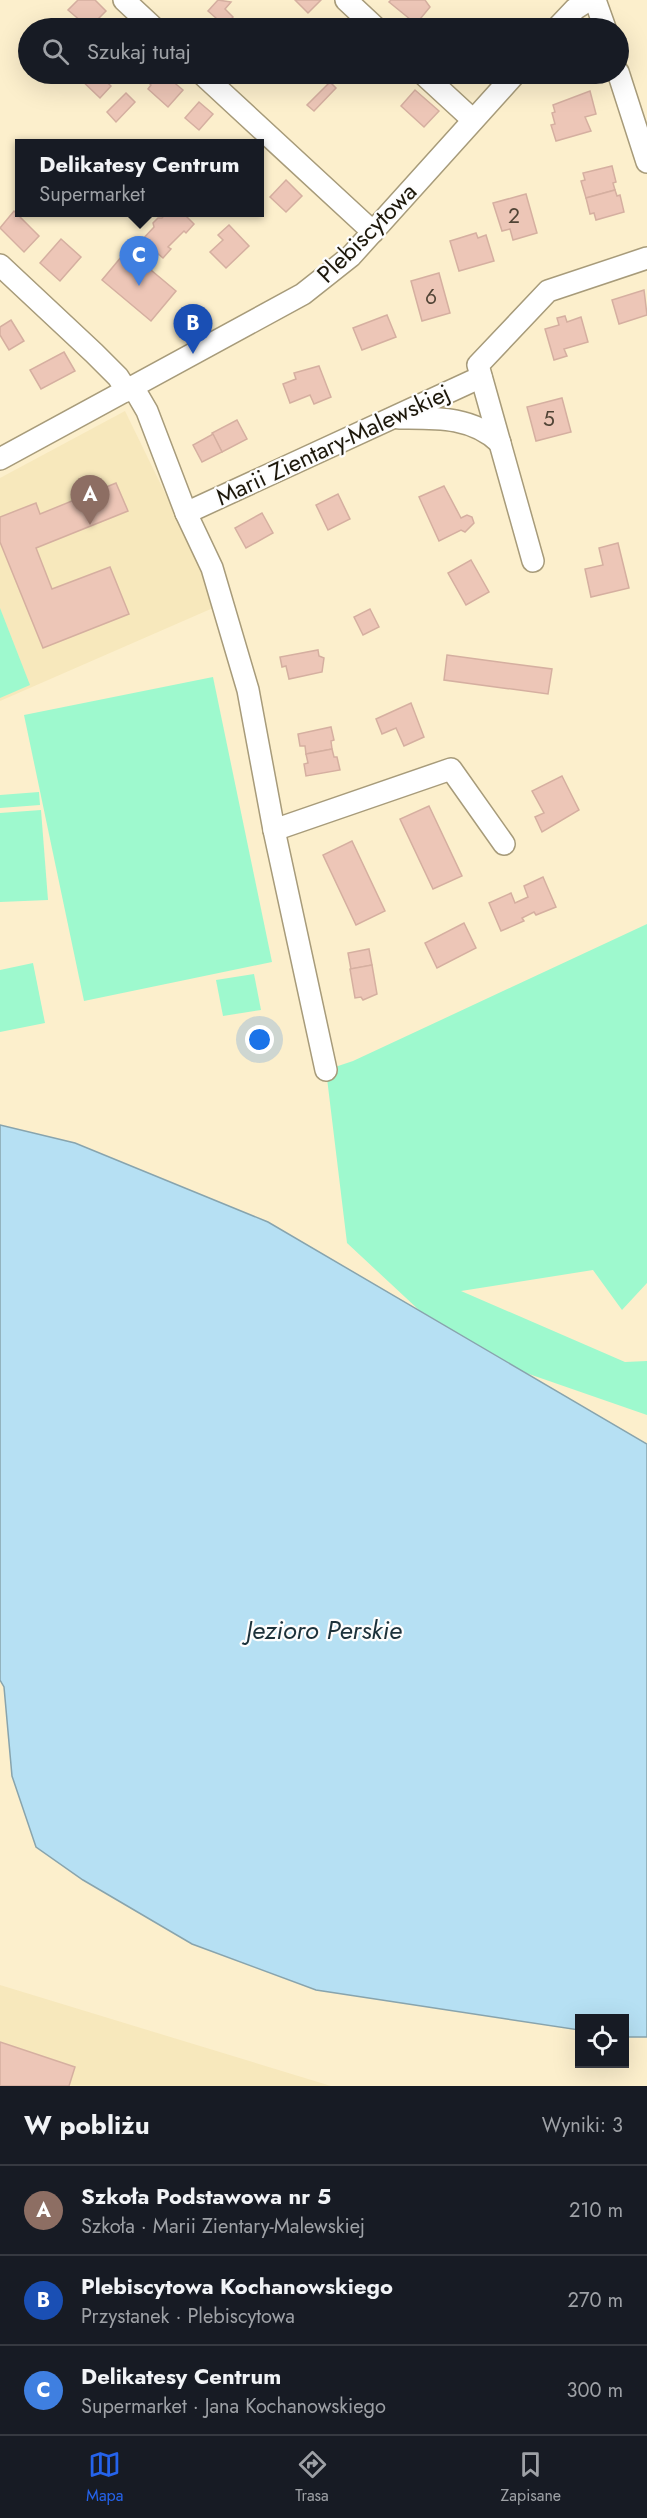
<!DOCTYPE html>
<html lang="pl">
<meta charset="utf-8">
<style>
:root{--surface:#171b24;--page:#20242c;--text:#f1f3f6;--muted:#9ea1a6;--line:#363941;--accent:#2563eb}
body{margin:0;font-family:Jost,sans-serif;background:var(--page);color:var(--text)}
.controls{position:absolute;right:18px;bottom:18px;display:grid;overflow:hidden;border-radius:0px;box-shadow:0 6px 24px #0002}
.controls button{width:54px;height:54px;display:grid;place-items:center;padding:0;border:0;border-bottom:2px solid var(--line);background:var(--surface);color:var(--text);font:30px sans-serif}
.you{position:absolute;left:260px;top:1040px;width:21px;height:21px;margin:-15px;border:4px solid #fff;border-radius:50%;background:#1a73e8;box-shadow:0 0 0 9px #1a73e833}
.badge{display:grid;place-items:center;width:39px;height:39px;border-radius:50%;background:var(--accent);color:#fff;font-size:20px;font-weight:700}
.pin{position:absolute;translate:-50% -50px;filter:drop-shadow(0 2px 3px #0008)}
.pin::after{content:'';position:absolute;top:32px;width:21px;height:18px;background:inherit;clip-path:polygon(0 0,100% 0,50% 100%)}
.popup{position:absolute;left:15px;top:139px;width:249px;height:78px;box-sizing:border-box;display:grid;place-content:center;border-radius:0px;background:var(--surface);filter:drop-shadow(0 2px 4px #0005);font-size:20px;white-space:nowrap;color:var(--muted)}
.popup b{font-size:22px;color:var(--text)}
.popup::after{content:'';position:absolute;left:50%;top:100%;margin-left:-12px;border:12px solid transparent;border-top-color:var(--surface)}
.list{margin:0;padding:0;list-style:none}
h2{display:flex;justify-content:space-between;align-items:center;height:78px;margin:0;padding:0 24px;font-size:26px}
h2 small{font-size:20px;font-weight:400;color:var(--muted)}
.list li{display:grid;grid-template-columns:39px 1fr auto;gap:18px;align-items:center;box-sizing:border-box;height:90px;padding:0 24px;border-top:2px solid var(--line)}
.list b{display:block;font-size:22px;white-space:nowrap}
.list p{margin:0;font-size:20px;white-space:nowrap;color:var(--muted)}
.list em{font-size:20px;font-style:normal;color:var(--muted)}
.icon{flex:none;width:33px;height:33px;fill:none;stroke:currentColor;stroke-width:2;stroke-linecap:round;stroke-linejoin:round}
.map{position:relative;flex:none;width:647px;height:2086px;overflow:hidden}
.search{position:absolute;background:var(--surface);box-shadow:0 6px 24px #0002;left:18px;right:18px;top:18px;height:66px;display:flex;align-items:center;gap:15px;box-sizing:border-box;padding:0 21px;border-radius:33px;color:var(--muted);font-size:22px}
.sheet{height:348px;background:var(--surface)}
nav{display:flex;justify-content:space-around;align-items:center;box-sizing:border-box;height:84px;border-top:2px solid var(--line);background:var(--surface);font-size:16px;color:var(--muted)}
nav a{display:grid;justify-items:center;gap:3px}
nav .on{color:var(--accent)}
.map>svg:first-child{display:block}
.built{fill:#f7e8bc}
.green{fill:#9ef9ce}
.water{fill:#b6e0f3;stroke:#88a4ad;stroke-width:1.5}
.building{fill:#edc6b7;stroke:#d5afa0;stroke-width:1.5}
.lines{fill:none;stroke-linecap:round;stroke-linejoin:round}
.minor-casing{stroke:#a79b7a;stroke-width:24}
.minor{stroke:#fff;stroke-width:21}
.labels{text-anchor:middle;stroke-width:4.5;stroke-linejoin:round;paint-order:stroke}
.number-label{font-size:21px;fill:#514436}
.street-label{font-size:24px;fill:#1d180b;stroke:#fdfdfd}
.water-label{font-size:26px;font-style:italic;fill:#1d323b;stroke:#fdfdfd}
</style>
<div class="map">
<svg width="647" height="2086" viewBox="0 0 647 2086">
<rect width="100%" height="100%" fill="#fcefcc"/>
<g class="built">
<polygon points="125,411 203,571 213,608 0,701 0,478"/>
<polygon points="0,1985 331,2086 0,2086"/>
</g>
<g class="green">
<polygon points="0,608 30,685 0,698"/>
<polygon points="213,677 272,962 84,1001 24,715"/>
<polygon points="39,792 40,805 0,808 0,795"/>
<polygon points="41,810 48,900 0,902 0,813"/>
<polygon points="647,924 647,1283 622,1310 593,1270 461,1291 625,1362 647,1361 647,1415 526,1373 420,1311 347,1243 326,1070 353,1061"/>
<polygon points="33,963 45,1023 0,1032 0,970"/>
<polygon points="254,974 261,1010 223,1016 216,980"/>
</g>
<polygon class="water" points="0,1125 75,1143 268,1222 647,1444 647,2037 625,2037 624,2018 580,2018 579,2030 316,1990 192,1944 83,1880 36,1847 12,1776 4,1687 0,1680"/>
<g class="building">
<polygon points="78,0 95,0 106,11 89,28 68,10"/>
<polygon points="218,0 231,2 225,9 233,17 225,26 208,11"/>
<polygon points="295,0 321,0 308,13"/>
<polygon points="391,0 425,0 430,7 416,24 389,2"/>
<polygon points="75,74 98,74 111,86 100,98"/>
<polygon points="157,74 164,74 183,90 168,107 148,89 151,85 149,83"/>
<polygon points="330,82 336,88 314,111 307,105"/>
<polygon points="415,90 439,111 424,127 401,106"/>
<polygon points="590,91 596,114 585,117 591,131 556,141 551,125 555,124 552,113 555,112 553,105"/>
<polygon points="126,93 135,102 116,122 107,112"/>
<polygon points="199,102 213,114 199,130 185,118"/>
<polygon points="612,166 616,182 613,183 615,190 586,198 581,181 585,180 583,173"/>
<polygon points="286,180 302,196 286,212 270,197"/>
<polygon points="615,190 617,196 620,195 624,212 596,220 594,213 590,214 586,198"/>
<polygon points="526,194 537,233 513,240 510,229 502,231 493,203"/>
<polygon points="14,211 39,236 24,252 0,228"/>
<polygon points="167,212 182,212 194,224 186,233 184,231 168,247 171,249 163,258 142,240 154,227 153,223 158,218 162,218"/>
<polygon points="229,225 249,246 226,268 210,252 223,240 218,235"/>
<polygon points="476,233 478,238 486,235 494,261 459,271 450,241"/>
<polygon points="61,239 81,257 60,281 40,263"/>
<polygon points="127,250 176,291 151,321 102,280"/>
<polygon points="439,273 450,313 422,321 411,281"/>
<polygon points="644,290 647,315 619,324 612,300"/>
<polygon points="387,315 396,337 362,350 353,328"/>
<polygon points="565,316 567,322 581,317 588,342 564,349 567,356 554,360 545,329 559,325 557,318"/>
<polygon points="11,320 24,341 9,350 0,335 0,327"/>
<polygon points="64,352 75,371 41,389 30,370"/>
<polygon points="319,366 331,397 314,404 310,395 290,403 283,384 296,379 294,373"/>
<polygon points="562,398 571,432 536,441 527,407"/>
<polygon points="237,420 247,439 222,452 212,433"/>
<polygon points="213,434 222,452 202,462 193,445"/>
<polygon points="116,483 128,511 36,548 52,589 110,567 129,614 43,648 0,542 0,517 36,503 40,514"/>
<polygon points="444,486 461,518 467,515 472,517 474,523 465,532 461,530 439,541 419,497"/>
<polygon points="338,494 350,519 328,530 316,505"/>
<polygon points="262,513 273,533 246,548 235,528"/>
<polygon points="618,543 629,588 591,597 585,569 603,565 599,548"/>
<polygon points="471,560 489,592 466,605 448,573"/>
<polygon points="370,609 379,627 363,635 354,617"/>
<polygon points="318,650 319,656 324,658 322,672 289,679 286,666 282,667 280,657"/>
<polygon points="447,655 552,669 548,694 444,680"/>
<polygon points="411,703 424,737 404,746 396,728 382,734 376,719"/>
<polygon points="331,727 334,740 331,741 332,749 306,754 305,746 300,746 298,734"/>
<polygon points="332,749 334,757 337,757 340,770 306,776 304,764 308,763 306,754"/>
<polygon points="562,776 579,810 542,832 535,817 544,813 532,791"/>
<polygon points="429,806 462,876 433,889 400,819"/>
<polygon points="352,841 385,911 356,925 323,855"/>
<polygon points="543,877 556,907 536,915 534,912 522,918 524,921 501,931 489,903 511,893 515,903 528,897 524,886"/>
<polygon points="464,923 476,948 437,968 425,943"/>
<polygon points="369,949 372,965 351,969 348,953"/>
<polygon points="372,965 377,994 363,1000 361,997 355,998 350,969"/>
<polygon points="0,2042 75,2067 69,2086 0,2086"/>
</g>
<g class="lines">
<defs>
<g id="minor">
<polyline points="124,0 154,28"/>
<polyline points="346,0 376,28"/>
<polyline points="595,0 605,28"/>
<polyline points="557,28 575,9 589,0"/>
<polyline points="618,72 647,162"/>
<polyline points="202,74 373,232"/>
<polyline points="423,74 473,120"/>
<polyline points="0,265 94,353 118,377 127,391"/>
<polyline points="133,387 147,411 186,513 212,568 248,690 274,830 326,1070"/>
<path d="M 399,418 C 435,418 472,416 500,443"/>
<polyline points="0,459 303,294 351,256 515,74"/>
<polyline points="186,513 481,377"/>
<polyline points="533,561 478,365 548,291 647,258"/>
<polyline points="274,830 451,769 504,844"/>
</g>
</defs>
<use href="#minor" class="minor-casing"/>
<use href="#minor" class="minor"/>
</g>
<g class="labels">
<g class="number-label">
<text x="514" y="223">2</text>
<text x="431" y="304">6</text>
<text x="549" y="426">5</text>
</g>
<g class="street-label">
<text transform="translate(367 233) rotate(-45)" y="8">Plebiscytowa</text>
<text transform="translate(333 445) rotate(-25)" y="8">Marii Zientary-Malewskiej</text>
</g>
<g class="water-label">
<text x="324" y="1639">Jezioro Perskie</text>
</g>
</g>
</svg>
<div class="controls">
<button><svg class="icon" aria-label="locate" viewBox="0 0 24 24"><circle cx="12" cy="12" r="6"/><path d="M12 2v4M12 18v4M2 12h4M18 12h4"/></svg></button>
</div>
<div class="you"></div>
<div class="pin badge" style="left:90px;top:525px;background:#8d6e63">A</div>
<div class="pin badge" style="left:193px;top:354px;background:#1a4fb4">B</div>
<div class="pin badge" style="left:139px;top:286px;background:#3f7fe0">C</div>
<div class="popup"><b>Delikatesy Centrum</b>Supermarket</div>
<div class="search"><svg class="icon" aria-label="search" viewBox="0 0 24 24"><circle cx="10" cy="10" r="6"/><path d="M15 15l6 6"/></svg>Szukaj tutaj</div>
</div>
<section class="sheet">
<h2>W pobliżu<small>Wyniki: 3</small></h2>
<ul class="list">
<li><span class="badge" style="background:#8d6e63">A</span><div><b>Szkoła Podstawowa nr 5</b><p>Szkoła · Marii Zientary-Malewskiej</p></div><em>210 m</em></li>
<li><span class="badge" style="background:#1a4fb4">B</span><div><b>Plebiscytowa Kochanowskiego</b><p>Przystanek · Plebiscytowa</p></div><em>270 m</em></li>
<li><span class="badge" style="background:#3f7fe0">C</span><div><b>Delikatesy Centrum</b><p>Supermarket · Jana Kochanowskiego</p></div><em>300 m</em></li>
</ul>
</section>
<nav>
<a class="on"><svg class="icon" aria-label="map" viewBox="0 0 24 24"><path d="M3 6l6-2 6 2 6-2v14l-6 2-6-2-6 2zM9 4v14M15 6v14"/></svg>Mapa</a>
<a><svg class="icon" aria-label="directions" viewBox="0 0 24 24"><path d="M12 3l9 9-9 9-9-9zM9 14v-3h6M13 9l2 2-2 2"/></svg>Trasa</a>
<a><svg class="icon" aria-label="saved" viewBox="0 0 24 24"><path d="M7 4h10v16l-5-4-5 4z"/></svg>Zapisane</a>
</nav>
